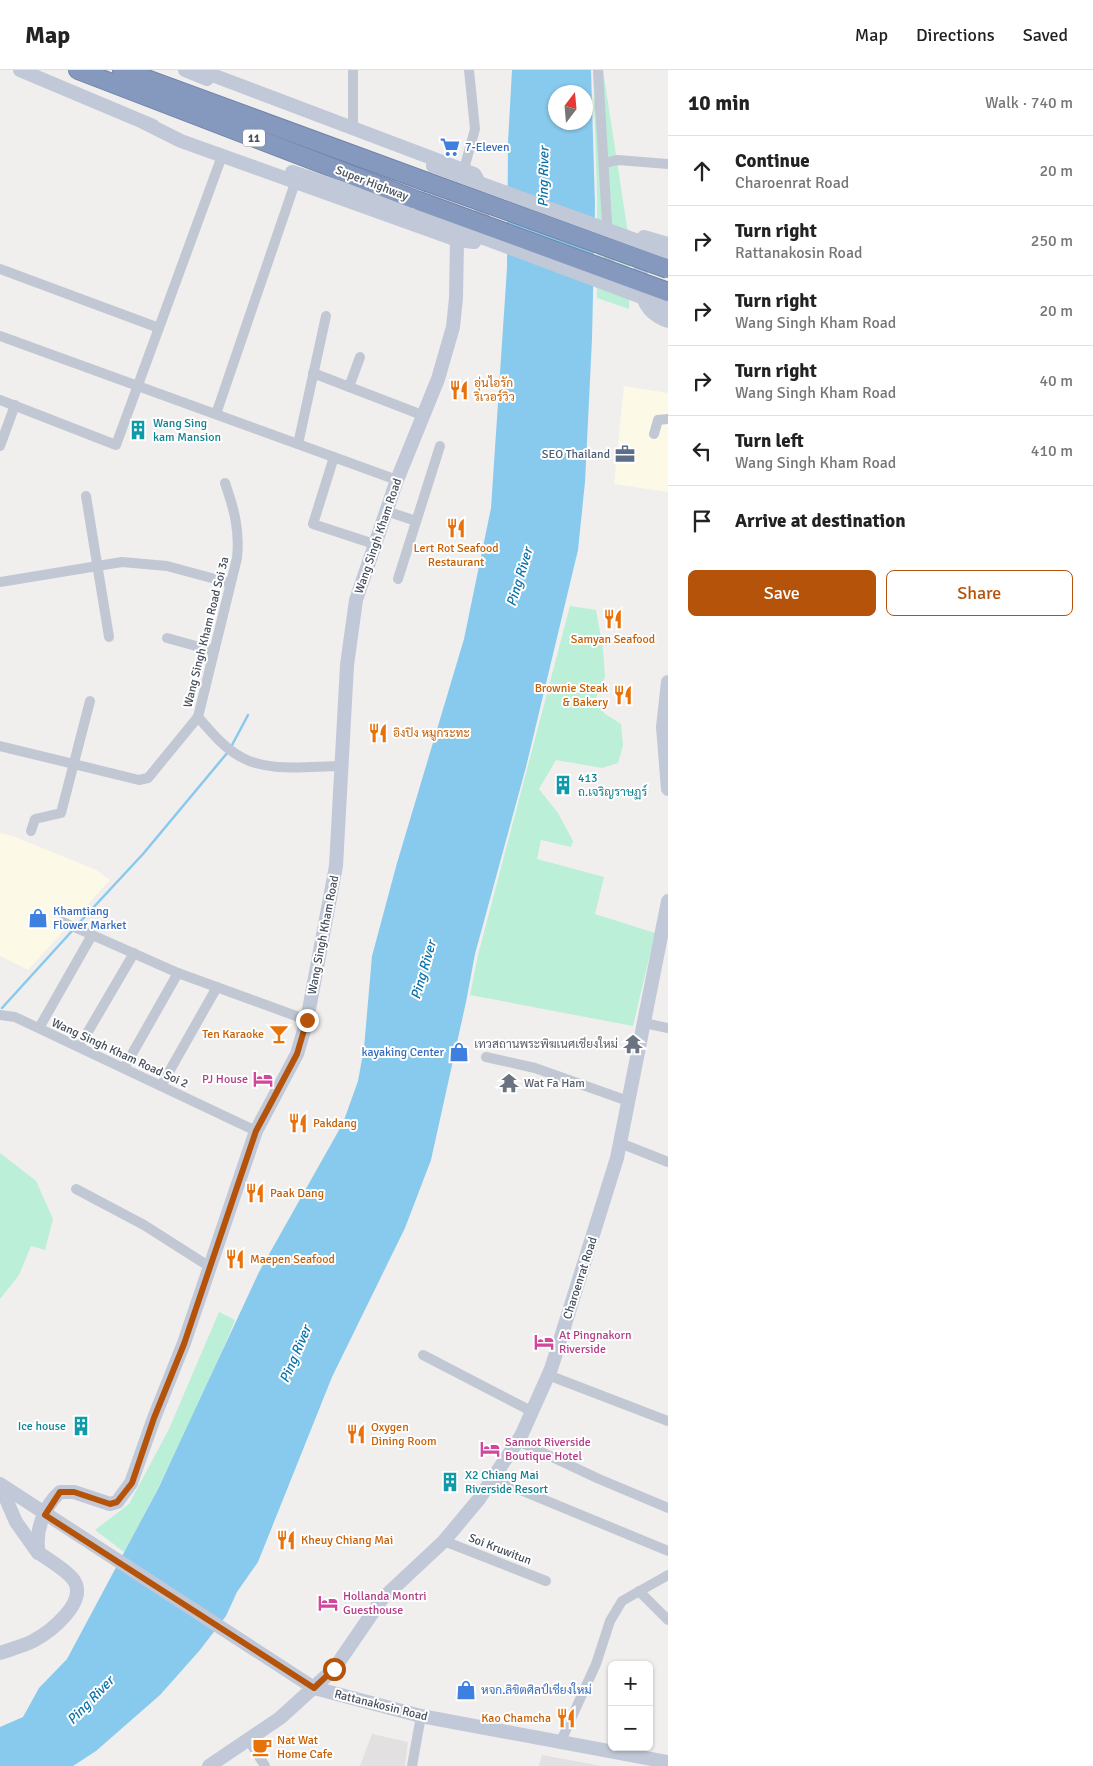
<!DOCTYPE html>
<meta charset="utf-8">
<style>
:root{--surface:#fff;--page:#f6f6f6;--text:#222;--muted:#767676;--line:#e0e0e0;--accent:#b45309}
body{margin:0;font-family:Signika,Sarabun,sans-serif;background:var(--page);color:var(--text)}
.controls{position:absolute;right:15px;bottom:15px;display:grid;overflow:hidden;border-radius:8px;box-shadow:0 1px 4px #0004}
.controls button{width:45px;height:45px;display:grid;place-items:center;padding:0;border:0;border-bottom:1px solid var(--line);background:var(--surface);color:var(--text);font:25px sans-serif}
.compass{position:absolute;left:548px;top:15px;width:45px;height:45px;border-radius:50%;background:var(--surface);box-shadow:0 1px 4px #0004;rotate:16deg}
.stop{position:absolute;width:15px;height:15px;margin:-11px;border:4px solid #b45309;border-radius:50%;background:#fff}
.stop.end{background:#b45309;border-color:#fff;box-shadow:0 1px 5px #0008}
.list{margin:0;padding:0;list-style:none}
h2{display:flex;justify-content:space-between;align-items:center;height:65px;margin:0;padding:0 20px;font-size:21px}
h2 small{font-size:16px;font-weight:400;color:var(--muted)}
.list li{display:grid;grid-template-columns:32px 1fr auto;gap:15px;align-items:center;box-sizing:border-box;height:70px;padding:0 20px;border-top:1px solid var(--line)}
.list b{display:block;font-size:19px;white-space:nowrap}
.list p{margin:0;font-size:16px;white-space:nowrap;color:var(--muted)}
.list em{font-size:16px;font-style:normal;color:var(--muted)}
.actions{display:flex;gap:10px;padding:15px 20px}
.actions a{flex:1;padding:11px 0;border:1px solid var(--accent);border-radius:8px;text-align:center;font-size:18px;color:var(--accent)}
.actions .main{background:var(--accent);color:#fff}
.icon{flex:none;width:28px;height:28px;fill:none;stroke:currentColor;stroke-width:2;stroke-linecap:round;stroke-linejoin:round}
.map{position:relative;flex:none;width:668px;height:1696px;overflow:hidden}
header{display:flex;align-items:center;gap:30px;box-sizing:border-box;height:70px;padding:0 25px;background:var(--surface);border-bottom:1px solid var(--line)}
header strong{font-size:24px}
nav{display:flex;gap:28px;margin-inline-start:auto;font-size:18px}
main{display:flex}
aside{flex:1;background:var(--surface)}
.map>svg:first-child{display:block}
.commercial{fill:#fcf9e7}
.education{fill:#e2e0e0}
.green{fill:#bcefd7}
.water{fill:#88caed;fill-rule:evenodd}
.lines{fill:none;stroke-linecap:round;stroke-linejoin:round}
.stream{stroke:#88caed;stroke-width:2.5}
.highway-casing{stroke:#7184a9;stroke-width:20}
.street{stroke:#c1c8d4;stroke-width:10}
.secondary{stroke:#c1c8d7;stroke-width:14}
.highway{stroke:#8599be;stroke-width:18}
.highway-bridge-casing{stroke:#7184a9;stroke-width:20;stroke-linecap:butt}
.secondary-bridge{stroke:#c1c8d7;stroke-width:14}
.highway-bridge{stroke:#8599be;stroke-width:18}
.route{stroke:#b45309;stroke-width:6}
.labels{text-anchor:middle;stroke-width:4;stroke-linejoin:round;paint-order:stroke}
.shield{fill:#fff;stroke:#7e848d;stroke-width:1}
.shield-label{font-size:11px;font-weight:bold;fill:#464f5c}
.shop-label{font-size:12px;fill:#366cbe;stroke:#fff;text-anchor:start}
.street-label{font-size:12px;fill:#464f5c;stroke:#fff}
.food-label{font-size:12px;fill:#c56008;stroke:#fff;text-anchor:start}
.culture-label{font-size:12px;fill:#0d838f;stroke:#fff;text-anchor:start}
.service-label{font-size:12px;fill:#4e5e75;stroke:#fff;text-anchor:end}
.worship-label{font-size:12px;fill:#5b616d;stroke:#fff;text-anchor:end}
.hotel-label{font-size:12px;fill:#b23c85;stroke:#fff;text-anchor:start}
.water-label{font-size:14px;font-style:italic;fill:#0b73aa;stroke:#fff}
</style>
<header>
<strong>Map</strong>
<nav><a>Map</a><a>Directions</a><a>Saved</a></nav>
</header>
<main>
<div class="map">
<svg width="668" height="1696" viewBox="0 0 668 1696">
<rect width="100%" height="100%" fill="#f1eeee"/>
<g class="commercial">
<polygon points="624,316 668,323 668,422 614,414"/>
<polygon points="0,763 13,766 96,800 110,810 28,900 0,886"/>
</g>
<g class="education">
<polygon points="372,1664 408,1672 405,1696 360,1696"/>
<polygon points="542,1685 602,1696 539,1696"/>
</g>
<g class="green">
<polygon points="593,0 603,0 629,170 629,239 597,228 597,125"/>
<polygon points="570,536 596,540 603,579 605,607 595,630 605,644 621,654 623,676 618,693 602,698 556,690 539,719 558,743 573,771 571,777 541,770 537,789 604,807 595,844 655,863 633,956 470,925 478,885"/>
<polygon points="0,1083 36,1111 53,1149 45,1180 31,1176 19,1205 0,1229"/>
<path d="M 219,1242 L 235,1250 C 203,1330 165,1407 124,1482 L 95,1460 L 129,1434 L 169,1359 Z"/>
</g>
<path class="water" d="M 512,0 L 591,0 L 595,135 L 592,269 L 585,412 L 578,480 L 526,697 L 475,884 L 466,932 L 431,1090 L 405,1158 L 332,1307 L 258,1492 L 237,1522 L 226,1546 L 200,1580 L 160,1625 L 96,1681 L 73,1696 L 0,1696 L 0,1657 L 23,1647 L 39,1618 L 67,1589 L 159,1417 L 259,1202 L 343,1053 L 358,1011 L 364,978 L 372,886 L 397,793 L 464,569 L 491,438 L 507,198 L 508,72 ZM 556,22 L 586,22 L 586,52 L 556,52 Z"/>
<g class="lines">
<g class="stream">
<polyline points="231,677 248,645"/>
<polyline points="78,854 143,784 228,682"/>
<polyline points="2,938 72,861"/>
</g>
<defs>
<g id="highway">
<polyline points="78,0 419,131"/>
<polyline points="122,0 427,112"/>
</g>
</defs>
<use href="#highway" class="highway-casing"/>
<g class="street">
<polyline points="598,0 610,204"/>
<polyline points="353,58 353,0"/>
<polyline points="604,93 618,90 668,94"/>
<polyline points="464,99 475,59 469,0"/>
<polyline points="0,199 159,258"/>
<polyline points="0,266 397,410"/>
<polyline points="313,303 422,345"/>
<polyline points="349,317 360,287"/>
<polyline points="0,330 116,375 222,86"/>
<polyline points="216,344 295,113"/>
<polyline points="654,364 658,350 668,349"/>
<polyline points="298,374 326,246"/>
<polyline points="0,376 15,335"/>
<polyline points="334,387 313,454 374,474"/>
<path d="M 225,413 C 234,439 240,460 237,488 L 198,647 C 211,662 224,678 241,687 C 269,703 310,696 341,696"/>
<polyline points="86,426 109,567"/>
<polyline points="386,441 416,451"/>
<polyline points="398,509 440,376"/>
<polyline points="0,512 122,492 167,496 230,513"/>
<polyline points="167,568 214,581"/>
<polyline points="0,676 139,710 148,708 198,647"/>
<polyline points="31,761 35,749 61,743 90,631"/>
<polyline points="63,852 178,903 307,950"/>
<polyline points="0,945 15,947 256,1061"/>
<polyline points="644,953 668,958"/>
<polyline points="39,958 92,865"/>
<polyline points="79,977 134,883"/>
<polyline points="486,987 535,998 628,1031"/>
<polyline points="124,998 178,903"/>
<polyline points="161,1016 217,917"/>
<polyline points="620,1073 668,1092"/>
<polyline points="76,1119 144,1155 210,1197"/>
<polyline points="423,1285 533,1342"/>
<polyline points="548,1305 668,1351"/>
<polyline points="518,1371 599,1409 668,1438"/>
<polyline points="494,1409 668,1481"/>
<polyline points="444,1471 546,1511"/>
<polyline points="639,1521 668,1550"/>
<polyline points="248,1669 265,1696"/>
<polyline points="560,1673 596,1594 610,1551 622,1531 668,1505"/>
<polyline points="412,1696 421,1646"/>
</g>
<g class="secondary">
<polyline points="20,0 153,56"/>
<polyline points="185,0 207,9"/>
<path d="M 145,53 L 181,71 L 457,170 L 474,172 C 476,169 480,166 481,162 C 484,151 482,112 474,104 L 199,0"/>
<polyline points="292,102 417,143"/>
<path d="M 668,174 L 644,167 L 640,175 C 643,208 632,238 668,251"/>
<polyline points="668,612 663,657 668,719"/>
<polyline points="0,1414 314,1618 421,1646 668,1692"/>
<polyline points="0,1415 16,1452 38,1483"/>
<path d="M 0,1583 C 11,1579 23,1576 33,1571 C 50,1562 90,1531 73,1509 C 65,1499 49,1490 39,1483 C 34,1463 44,1436 60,1422 L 74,1422 L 110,1434 L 117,1432 L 131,1413 L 154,1348 L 184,1273 L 256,1061 L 297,984 L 307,950 L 336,796 L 347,595 L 356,530 L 397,410 L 438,309 L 453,257 L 456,228 L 457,170"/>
<polyline points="209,1696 280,1648 334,1599 382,1529 444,1471 479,1429 521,1366 551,1299 617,1088 668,831"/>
</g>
<use href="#highway" class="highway"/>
<defs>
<g id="highway-bridge">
<polyline points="427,112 668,199"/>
<polyline points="419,131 668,222"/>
</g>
</defs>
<use href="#highway-bridge" class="highway-bridge-casing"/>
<g class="secondary-bridge">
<polyline points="433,96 668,182"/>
<polyline points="417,143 668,237"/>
</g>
<use href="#highway-bridge" class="highway-bridge"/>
</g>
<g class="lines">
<polyline class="route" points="307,950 297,984 256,1061 184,1274 154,1348 132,1413 117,1432 110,1434 74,1422 60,1422 45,1445 314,1618 334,1599"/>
</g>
<defs>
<symbol id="supermarket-bare" viewBox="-9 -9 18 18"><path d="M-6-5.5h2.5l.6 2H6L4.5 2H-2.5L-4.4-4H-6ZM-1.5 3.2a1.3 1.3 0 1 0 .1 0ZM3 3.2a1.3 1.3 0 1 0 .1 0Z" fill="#3f7fe0" stroke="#fff" stroke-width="2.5" paint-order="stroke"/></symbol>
<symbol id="restaurant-bare" viewBox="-9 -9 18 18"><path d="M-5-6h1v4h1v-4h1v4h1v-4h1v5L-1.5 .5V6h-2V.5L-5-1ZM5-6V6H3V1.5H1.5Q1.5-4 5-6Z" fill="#e8710a" stroke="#fff" stroke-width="2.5" paint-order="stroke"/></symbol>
<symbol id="building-bare" viewBox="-9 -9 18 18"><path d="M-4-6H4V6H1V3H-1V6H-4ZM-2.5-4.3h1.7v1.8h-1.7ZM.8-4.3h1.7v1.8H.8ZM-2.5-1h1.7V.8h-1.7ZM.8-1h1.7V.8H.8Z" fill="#0f9aa8" stroke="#fff" stroke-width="2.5" paint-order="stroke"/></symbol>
<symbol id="office-bare" viewBox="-9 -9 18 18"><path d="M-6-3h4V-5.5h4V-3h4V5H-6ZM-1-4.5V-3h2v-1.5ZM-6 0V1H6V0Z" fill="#5c6f8a" stroke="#fff" stroke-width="2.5" paint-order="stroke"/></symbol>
<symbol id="shop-bare" viewBox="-9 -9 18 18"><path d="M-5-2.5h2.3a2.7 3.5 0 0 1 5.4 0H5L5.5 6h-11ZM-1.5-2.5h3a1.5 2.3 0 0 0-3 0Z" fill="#3f7fe0" stroke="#fff" stroke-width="2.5" paint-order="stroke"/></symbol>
<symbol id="bar-bare" viewBox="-9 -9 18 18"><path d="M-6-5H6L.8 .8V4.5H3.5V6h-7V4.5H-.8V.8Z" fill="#e8710a" stroke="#fff" stroke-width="2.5" paint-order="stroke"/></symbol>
<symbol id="temple-bare" viewBox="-9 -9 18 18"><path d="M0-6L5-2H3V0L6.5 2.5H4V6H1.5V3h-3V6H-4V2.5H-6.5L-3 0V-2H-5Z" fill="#6b7280" stroke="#fff" stroke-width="2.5" paint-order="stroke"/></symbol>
<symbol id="hotel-bare" viewBox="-9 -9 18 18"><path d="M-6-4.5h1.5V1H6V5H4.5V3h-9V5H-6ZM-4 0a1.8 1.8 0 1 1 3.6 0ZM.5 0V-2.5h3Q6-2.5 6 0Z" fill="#d1479c" stroke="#fff" stroke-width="2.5" paint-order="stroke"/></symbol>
<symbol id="cafe-bare" viewBox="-9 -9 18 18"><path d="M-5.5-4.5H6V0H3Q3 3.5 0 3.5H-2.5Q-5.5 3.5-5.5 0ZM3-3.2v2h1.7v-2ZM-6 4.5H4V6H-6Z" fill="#e8710a" stroke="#fff" stroke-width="2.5" paint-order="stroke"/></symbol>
</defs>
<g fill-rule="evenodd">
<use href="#supermarket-bare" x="436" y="63" width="28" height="28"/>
<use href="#restaurant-bare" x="445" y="306" width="28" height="28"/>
<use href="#building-bare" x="124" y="346" width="28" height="28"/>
<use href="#office-bare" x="611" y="370" width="28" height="28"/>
<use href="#restaurant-bare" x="442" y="444" width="28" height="28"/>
<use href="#restaurant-bare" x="599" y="535" width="28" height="28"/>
<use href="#restaurant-bare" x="609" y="611" width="28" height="28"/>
<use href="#restaurant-bare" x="364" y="649" width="28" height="28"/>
<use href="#building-bare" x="549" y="701" width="28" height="28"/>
<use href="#shop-bare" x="24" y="834" width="28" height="28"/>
<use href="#bar-bare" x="265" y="950" width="28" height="28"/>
<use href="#temple-bare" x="619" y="960" width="28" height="28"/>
<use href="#shop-bare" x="445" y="968" width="28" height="28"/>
<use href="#hotel-bare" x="249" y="995" width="28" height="28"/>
<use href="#temple-bare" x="495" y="999" width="28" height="28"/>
<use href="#restaurant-bare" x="284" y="1039" width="28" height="28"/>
<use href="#restaurant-bare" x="241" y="1109" width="28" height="28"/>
<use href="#restaurant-bare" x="221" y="1175" width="28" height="28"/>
<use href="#hotel-bare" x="530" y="1258" width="28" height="28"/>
<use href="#building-bare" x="67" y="1342" width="28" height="28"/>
<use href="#restaurant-bare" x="342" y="1350" width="28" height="28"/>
<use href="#hotel-bare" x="476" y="1365" width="28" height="28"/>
<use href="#building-bare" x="436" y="1398" width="28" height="28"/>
<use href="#restaurant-bare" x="272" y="1456" width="28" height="28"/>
<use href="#hotel-bare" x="314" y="1519" width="28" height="28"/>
<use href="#shop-bare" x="452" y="1606" width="28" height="28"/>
<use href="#restaurant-bare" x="552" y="1634" width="28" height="28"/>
<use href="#cafe-bare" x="248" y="1663" width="28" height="28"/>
</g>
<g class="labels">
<rect class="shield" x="243" y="59.5" width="22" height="17" rx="4"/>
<g class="shield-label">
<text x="254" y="72">11</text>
</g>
<g class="shop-label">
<text x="465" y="81">7-Eleven</text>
<text x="53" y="845">Khamtiang<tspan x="53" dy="14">Flower Market</tspan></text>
<text x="444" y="986" text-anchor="end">kayaking Center</text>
<text x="481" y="1624">หจก.ลิขิตศิลป์เชียงใหม่</text>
</g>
<g class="street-label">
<text transform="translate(372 113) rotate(21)" y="4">Super Highway</text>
<text transform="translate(378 466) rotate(-71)" y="4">Wang Singh Kham Road</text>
<text transform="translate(206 562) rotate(-76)" y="4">Wang Singh Kham Road Soi 3a</text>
<text transform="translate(323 865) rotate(-79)" y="4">Wang Singh Kham Road</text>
<text transform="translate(120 983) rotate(25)" y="4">Wang Singh Kham Road Soi 2</text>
<text transform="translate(580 1208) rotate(-72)" y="4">Charoenrat Road</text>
<text transform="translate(500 1479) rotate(21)" y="4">Soi Kruwitun</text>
<text transform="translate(381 1635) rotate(14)" y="4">Rattanakosin Road</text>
</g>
<g class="food-label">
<text x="474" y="317">อุ่นไอรัก<tspan x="474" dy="14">ริเวอร์วิว</tspan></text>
<text x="456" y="482" text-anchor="middle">Lert Rot Seafood<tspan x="456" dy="14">Restaurant</tspan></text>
<text x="613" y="573" text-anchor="middle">Samyan Seafood</text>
<text x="608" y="622" text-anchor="end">Brownie Steak<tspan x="608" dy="14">&amp; Bakery</tspan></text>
<text x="393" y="667">อิงปิง หมูกระทะ</text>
<text x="264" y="968" text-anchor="end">Ten Karaoke</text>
<text x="313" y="1057">Pakdang</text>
<text x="270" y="1127">Paak Dang</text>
<text x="250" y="1193">Maepen Seafood</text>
<text x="371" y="1361">Oxygen<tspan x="371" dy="14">Dining Room</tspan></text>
<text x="301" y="1474">Kheuy Chiang Mai</text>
<text x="551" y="1652" text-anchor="end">Kao Chamcha</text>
<text x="277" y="1674">Nat Wat<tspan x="277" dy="14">Home Cafe</tspan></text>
</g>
<g class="culture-label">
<text x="153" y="357">Wang Sing<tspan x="153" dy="14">kam Mansion</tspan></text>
<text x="578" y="712">413<tspan x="578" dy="14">ถ.เจริญราษฏร์</tspan></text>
<text x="66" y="1360" text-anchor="end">Ice house</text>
<text x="465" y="1409">X2 Chiang Mai<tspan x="465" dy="14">Riverside Resort</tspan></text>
</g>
<g class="service-label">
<text x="610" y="388">SEO Thailand</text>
</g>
<g class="worship-label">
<text x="618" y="978">เทวสถานพระพิฆเนศเชียงใหม่</text>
<text x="524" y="1017" text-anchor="start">Wat Fa Ham</text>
</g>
<g class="hotel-label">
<text x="248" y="1013" text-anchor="end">PJ House</text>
<text x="559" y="1269">At Pingnakorn<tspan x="559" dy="14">Riverside</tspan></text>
<text x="505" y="1376">Sannot Riverside<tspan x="505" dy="14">Boutique Hotel</tspan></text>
<text x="343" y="1530">Hollanda Montri<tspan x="343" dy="14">Guesthouse</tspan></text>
</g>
<g class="water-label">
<text transform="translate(543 107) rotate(-89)" y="5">Ping River</text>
<text transform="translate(519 507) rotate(-73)" y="5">Ping River</text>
<text transform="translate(423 900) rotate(-74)" y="5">Ping River</text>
<text transform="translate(295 1284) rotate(-67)" y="5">Ping River</text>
<text transform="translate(90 1630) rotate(-46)" y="5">Ping River</text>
</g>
</g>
</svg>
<div class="controls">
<button>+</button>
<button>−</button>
</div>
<svg class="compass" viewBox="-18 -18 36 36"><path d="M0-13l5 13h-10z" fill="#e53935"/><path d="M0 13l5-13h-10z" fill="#767676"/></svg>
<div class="stop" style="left:334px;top:1599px"></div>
<div class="stop end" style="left:307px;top:950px"></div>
</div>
<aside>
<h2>10 min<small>Walk · 740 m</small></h2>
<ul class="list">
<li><svg class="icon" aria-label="ahead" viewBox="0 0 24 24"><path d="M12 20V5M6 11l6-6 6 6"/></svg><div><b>Continue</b><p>Charoenrat Road</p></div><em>20 m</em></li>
<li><svg class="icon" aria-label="right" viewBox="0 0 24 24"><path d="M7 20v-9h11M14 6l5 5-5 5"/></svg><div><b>Turn right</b><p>Rattanakosin Road</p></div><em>250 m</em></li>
<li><svg class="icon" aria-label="right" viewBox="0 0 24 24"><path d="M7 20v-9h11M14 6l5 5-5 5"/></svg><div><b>Turn right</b><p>Wang Singh Kham Road</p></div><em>20 m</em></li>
<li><svg class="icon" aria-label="right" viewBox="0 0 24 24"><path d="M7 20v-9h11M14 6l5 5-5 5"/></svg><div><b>Turn right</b><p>Wang Singh Kham Road</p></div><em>40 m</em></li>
<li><svg class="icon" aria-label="left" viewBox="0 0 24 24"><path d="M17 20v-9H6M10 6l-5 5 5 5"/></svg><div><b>Turn left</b><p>Wang Singh Kham Road</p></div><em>410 m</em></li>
<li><svg class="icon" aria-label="arrive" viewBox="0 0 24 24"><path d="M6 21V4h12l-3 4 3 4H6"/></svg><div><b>Arrive at destination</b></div></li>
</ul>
<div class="actions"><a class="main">Save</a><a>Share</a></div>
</aside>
</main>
